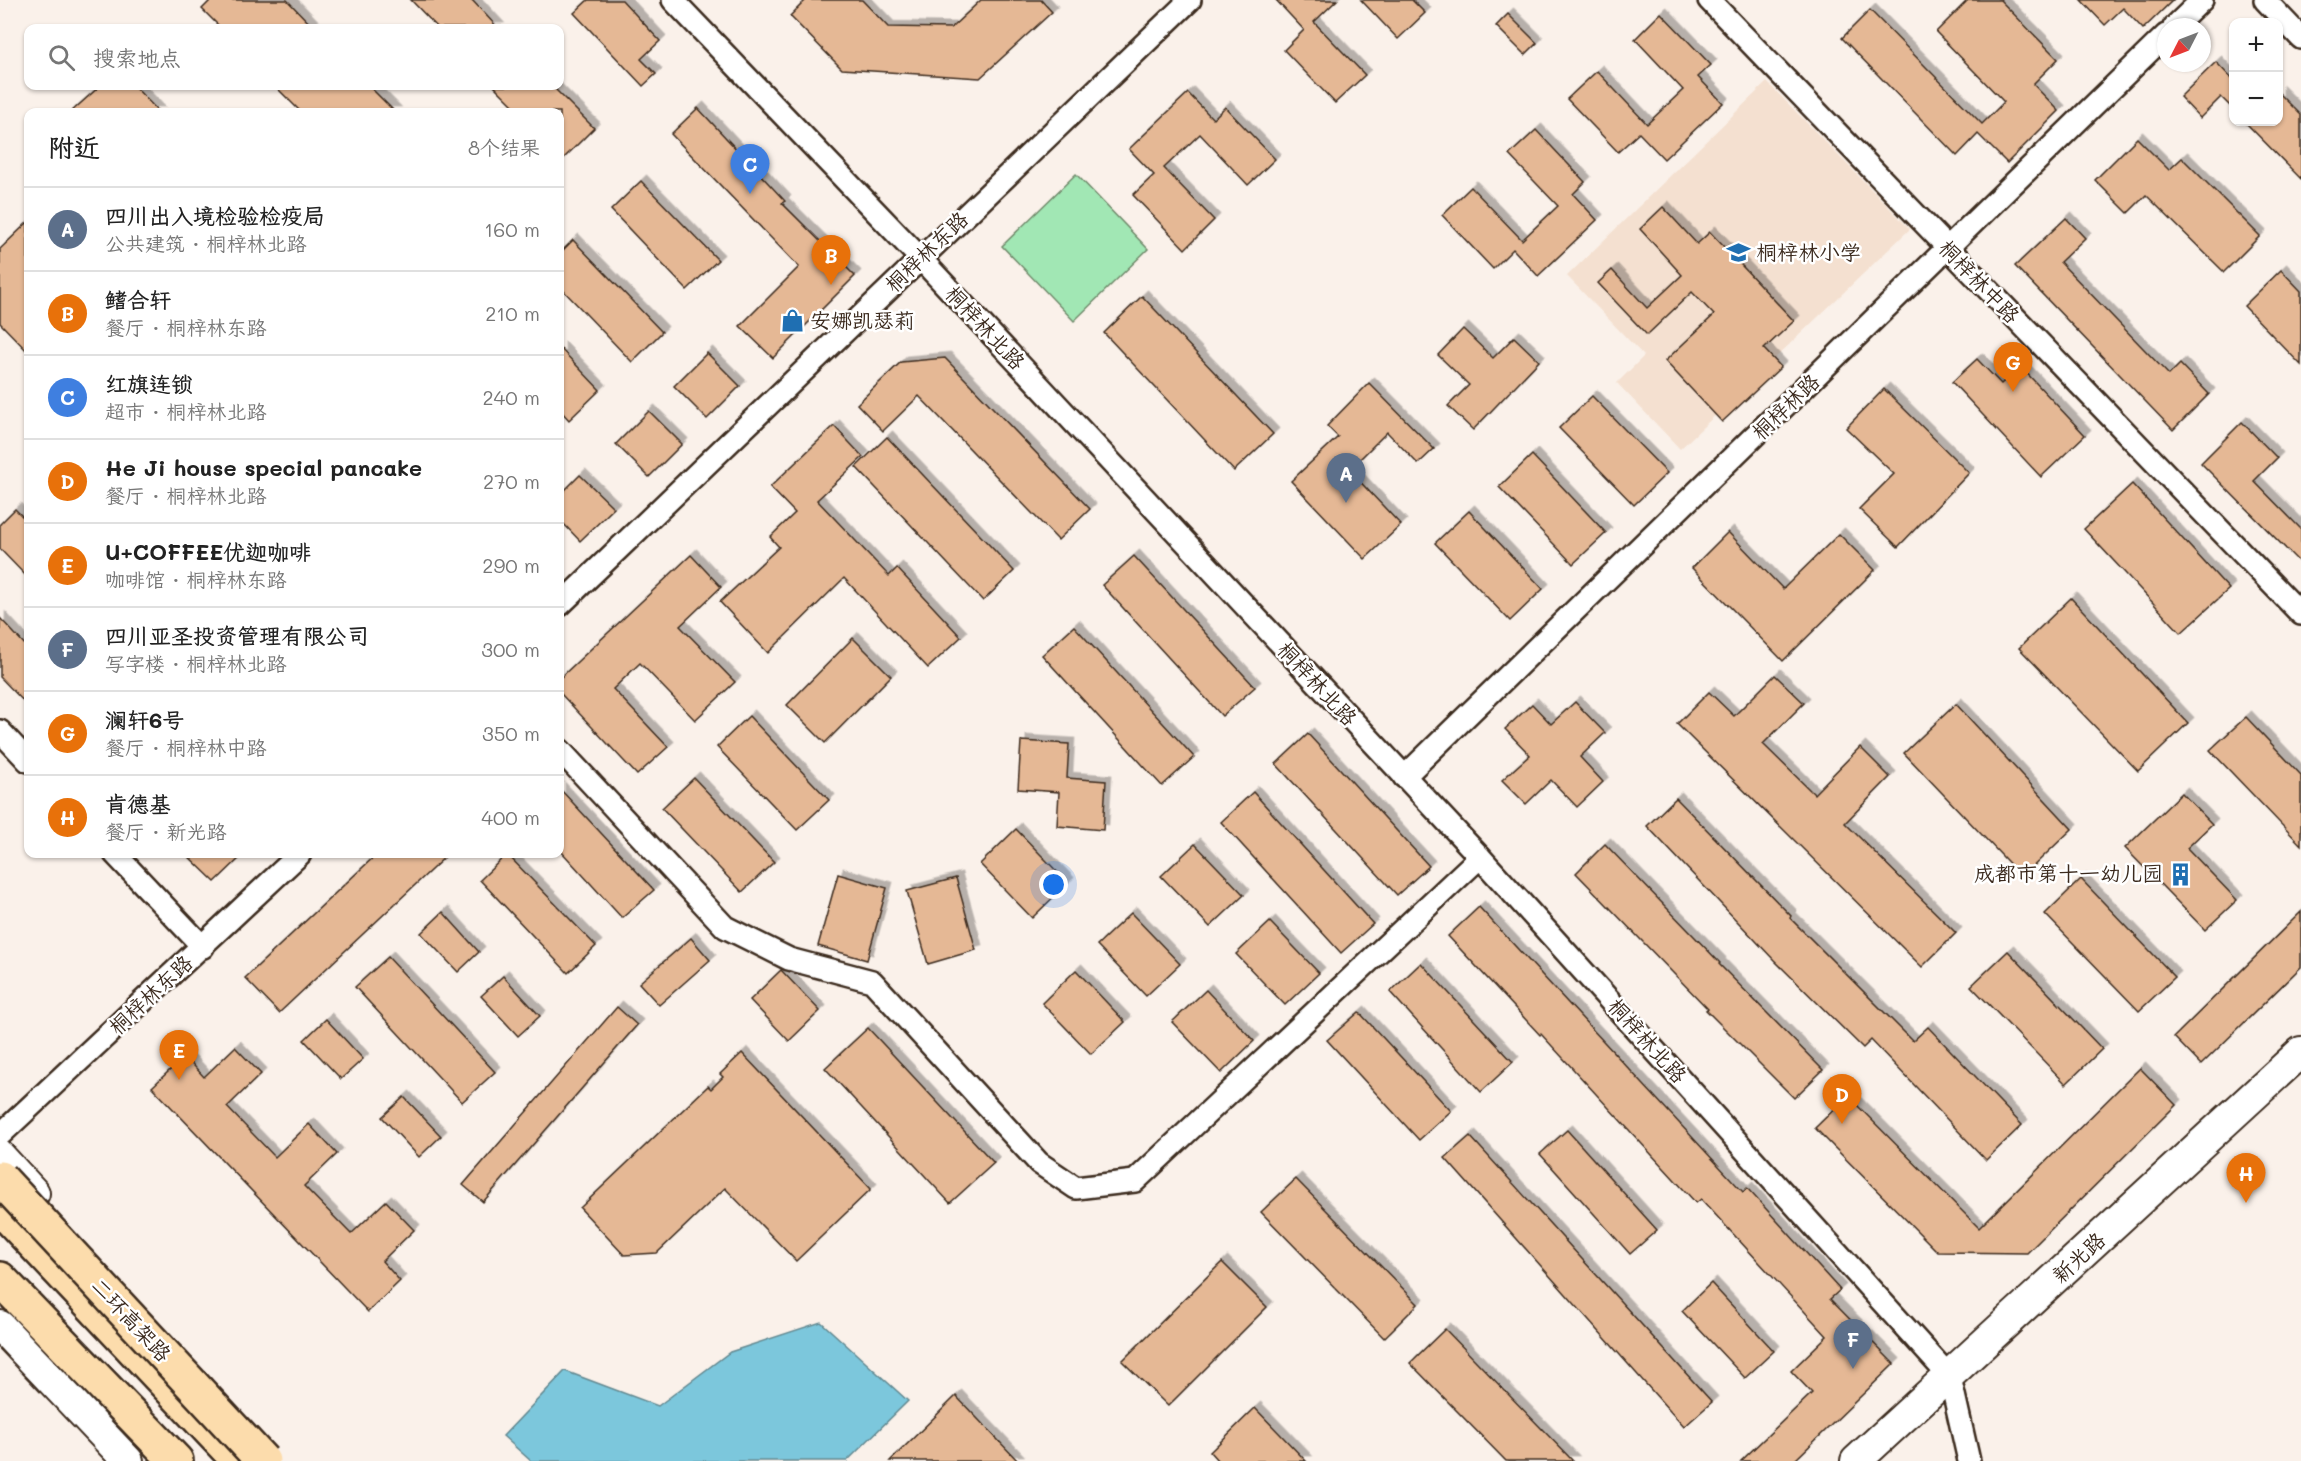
<!DOCTYPE html>
<html lang="zh">
<meta charset="utf-8">
<style>
:root{--surface:#fff;--page:#f2f2f2;--text:#222;--muted:#767676;--line:#e0e0e0;--accent:#1f6fb2}
body{margin:0;font-family:Mali,"LXGW WenKai TC",sans-serif;background:var(--page);color:var(--text)}
.controls{position:absolute;right:18px;top:18px;display:grid;overflow:hidden;border-radius:12px;box-shadow:0 2px 4px #0004}
.controls button{width:54px;height:54px;display:grid;place-items:center;padding:0;border:0;border-bottom:2px solid var(--line);background:var(--surface);color:var(--text);font:30px sans-serif}
.compass{position:absolute;left:2157px;top:18px;width:54px;height:54px;border-radius:50%;background:var(--surface);box-shadow:0 2px 4px #0004;rotate:228deg}
.you{position:absolute;left:1054px;top:885px;width:21px;height:21px;margin:-15px;border:4px solid #fff;border-radius:50%;background:#1a73e8;box-shadow:0 0 0 9px #1a73e833}
.badge{display:grid;place-items:center;width:39px;height:39px;border-radius:50%;background:var(--accent);color:#fff;font-size:20px;font-weight:700}
.pin{position:absolute;translate:-50% -50px;filter:drop-shadow(0 2px 3px #0008)}
.pin::after{content:'';position:absolute;top:32px;width:21px;height:18px;background:inherit;clip-path:polygon(0 0,100% 0,50% 100%)}
.list{margin:0;padding:0;list-style:none}
h2{display:flex;justify-content:space-between;align-items:center;height:78px;margin:0;padding:0 24px;font-size:26px}
h2 small{font-size:20px;font-weight:400;color:var(--muted)}
.list li{display:grid;grid-template-columns:39px 1fr auto;gap:18px;align-items:center;box-sizing:border-box;height:84px;padding:0 24px;border-top:2px solid var(--line)}
.list b{display:block;font-size:22px;white-space:nowrap}
.list p{margin:0;font-size:20px;white-space:nowrap;color:var(--muted)}
.list em{font-size:20px;font-style:normal;color:var(--muted)}
.icon{flex:none;width:33px;height:33px;fill:none;stroke:currentColor;stroke-width:2;stroke-linecap:round;stroke-linejoin:round}
.map{position:relative;flex:none;width:2301px;height:1461px;overflow:hidden}
.search{position:absolute;background:var(--surface);box-shadow:0 2px 4px #0004;left:24px;top:24px;width:540px;height:66px;display:flex;align-items:center;gap:15px;box-sizing:border-box;padding:0 21px;border-radius:12px;color:var(--muted);font-size:22px}
.panel{position:absolute;background:var(--surface);box-shadow:0 2px 4px #0004;left:24px;top:108px;width:540px;height:750px;border-radius:12px}
.map>svg:first-child{display:block}
.built{fill:#f4e0d0}
.green{fill:#a1e7b4;stroke:#6e8869;stroke-width:1.5}
.water{fill:#7cc7dc;stroke:#628890;stroke-width:1.5}
.building{fill:#e5b895;stroke:#3b2a1e;stroke-width:1.5;filter:url(#shadow)}
.lines{fill:none;stroke-linecap:round;stroke-linejoin:round}
.minor-casing{stroke:#3b2a1e;stroke-width:26}
.secondary-casing{stroke:#3b2a1e;stroke-width:34}
.trunk-casing{stroke:#3b2a1e;stroke-width:38}
.minor{stroke:#fff;stroke-width:21}
.secondary{stroke:#fff;stroke-width:30}
.trunk{stroke:#fcdcac;stroke-width:33}
.trunk-bridge-casing{stroke:#3b2a1e;stroke-width:38;stroke-linecap:butt}
.trunk-bridge{stroke:#fcdcac;stroke-width:33}
.labels{text-anchor:middle;stroke-width:5;stroke-linejoin:round;paint-order:stroke}
.street-label{font-size:21px;fill:#3b2a1e;stroke:#fff}
.poi-label{font-size:21px;fill:#3b2a1e;stroke:#fff;text-anchor:start}
</style>
<div class="map">
<svg width="2301" height="1461" viewBox="0 0 2301 1461">
<defs>
<filter id="shadow"><feDropShadow dx="5.5" dy="-5.5" stdDeviation="0" flood-color="#0004"/></filter>
</defs>
<rect width="100%" height="100%" fill="#faf1ea"/>
<filter id="ink" filterUnits="userSpaceOnUse"><feTurbulence type="fractalNoise" baseFrequency=".0167" numOctaves="2"/><feDisplacementMap in="SourceGraphic" scale="12" xChannelSelector="R" yChannelSelector="G"/><feConvolveMatrix kernelMatrix="1 2 1 2 8 2 1 2 1" color-interpolation-filters="sRGB"/></filter>
<g filter="url(#ink)">
<polygon class="built" points="1767,82 1910,229 1680,449 1617,383 1644,356 1567,276"/>
<polygon class="green" points="1076,174 1148,249 1074,321 1002,246"/>
<polygon class="water" points="821,1322 908,1401 847,1461 531,1461 503,1436 565,1371 658,1406 730,1352"/>
<g class="building">
<polygon points="211,0 287,0 314,28 221,28 202,9"/>
<polygon points="411,0 472,0 498,28 438,28"/>
<polygon points="588,0 622,0 660,41 641,59 656,74 643,86 574,13"/>
<polygon points="806,0 862,0 888,27 951,28 981,0 1041,0 1052,12 980,78 842,69 790,16"/>
<polygon points="1276,0 1337,0 1314,22 1365,75 1335,103 1284,50 1304,30"/>
<polygon points="1361,0 1412,0 1425,13 1398,39"/>
<polygon points="1968,0 2000,0 2058,59 2033,84 2059,111 2007,163 1978,134 1957,156 1842,38 1870,10 1982,124 2004,102 1936,32"/>
<polygon points="2081,0 2173,0 2143,29 2123,8 2105,25"/>
<polygon points="1661,13 1711,65 1698,77 1723,103 1664,159 1639,133 1618,152 1567,99 1597,71 1647,124 1683,90 1635,39"/>
<polygon points="1508,14 1537,43 1525,55 1496,26"/>
<polygon points="2216,62 2234,81 2234,110 2221,97 2200,118 2180,97"/>
<polygon points="100,86 134,86 159,112 71,112"/>
<polygon points="275,86 369,86 395,112 301,112"/>
<polygon points="494,86 552,86 594,128 560,162 560,112 520,112"/>
<polygon points="2278,92 2301,115 2301,179 2245,122 2278,122"/>
<polygon points="1188,93 1213,119 1225,107 1275,159 1248,185 1200,134 1164,168 1214,220 1185,249 1133,195 1154,175 1129,149"/>
<polygon points="698,108 785,201 782,203 855,276 773,358 740,326 799,267 671,134"/>
<polygon points="1536,130 1585,182 1573,194 1597,220 1538,276 1513,249 1493,269 1442,215 1471,187 1522,240 1558,206 1509,155"/>
<polygon points="2137,138 2169,170 2182,158 2260,236 2224,272 2146,195 2128,213 2095,180"/>
<polygon points="641,181 718,260 687,290 611,210"/>
<polygon points="1663,207 1697,244 1710,232 1794,321 1764,349 1781,367 1722,422 1665,361 1714,315 1692,292 1647,335 1598,283 1612,270 1647,308 1682,275 1640,229"/>
<polygon points="2066,218 2085,238 2060,262 2169,375 2180,364 2209,394 2173,430 2015,266"/>
<polygon points="28,222 28,352 0,323 0,249"/>
<polygon points="573,240 662,332 632,362 560,287 560,253"/>
<polygon points="2281,270 2301,291 2301,365 2244,306"/>
<polygon points="1142,296 1273,434 1234,471 1104,333"/>
<polygon points="1463,329 1493,358 1514,337 1539,361 1473,430 1448,406 1469,385 1438,355"/>
<polygon points="560,348 600,390 569,420 560,410"/>
<polygon points="707,353 740,386 707,419 674,386"/>
<polygon points="945,358 1090,509 1058,540 919,396 883,431 857,404 901,362"/>
<polygon points="1977,359 2001,384 2020,366 2085,435 2041,477 1952,382"/>
<polygon points="1369,383 1434,449 1418,464 1387,432 1349,470 1401,525 1365,559 1291,481 1338,437 1327,426"/>
<polygon points="1884,389 1969,473 1898,547 1859,509 1894,474 1846,428"/>
<polygon points="1592,396 1667,473 1634,505 1559,428"/>
<polygon points="649,411 682,444 649,477 616,444"/>
<polygon points="2242,422 2277,458 2254,481 2301,529 2301,564 2201,463"/>
<polygon points="834,426 863,457 817,500 889,576 897,568 961,637 928,668 844,578 768,653 720,602 779,547 770,537 795,513 770,487"/>
<polygon points="887,437 1014,571 983,601 856,467"/>
<polygon points="1532,455 1606,533 1573,564 1499,487"/>
<polygon points="580,475 614,508 580,541 560,520 560,495"/>
<polygon points="2132,484 2229,589 2181,633 2084,529"/>
<polygon points="15,509 28,522 28,578 0,549 0,524"/>
<polygon points="1469,511 1543,589 1510,621 1435,543"/>
<polygon points="1728,532 1783,589 1839,534 1875,570 1783,661 1692,568"/>
<polygon points="691,555 721,587 680,626 735,682 695,720 640,663 613,689 668,747 637,775 560,693 560,678"/>
<polygon points="1134,556 1255,687 1222,716 1102,585"/>
<polygon points="2071,598 2188,723 2138,771 2019,648"/>
<polygon points="0,618 28,648 28,706 0,677"/>
<polygon points="1074,626 1194,757 1162,786 1042,655"/>
<polygon points="853,638 891,676 825,743 787,705"/>
<polygon points="1775,675 1804,703 1763,744 1814,794 1860,747 1890,777 1845,823 1956,933 1922,967 1677,724 1709,692 1734,716"/>
<polygon points="1575,702 1605,733 1580,757 1603,782 1577,807 1551,780 1526,804 1502,780 1530,755 1505,729 1532,704 1551,724"/>
<polygon points="1956,704 2072,829 2022,877 1904,753"/>
<polygon points="749,716 829,800 797,830 717,747"/>
<polygon points="2246,717 2301,775 2301,845 2210,750"/>
<polygon points="1308,734 1429,866 1397,895 1276,764"/>
<polygon points="1021,741 1069,744 1067,778 1106,781 1103,830 1057,826 1059,792 1018,789"/>
<polygon points="694,778 774,862 742,892 662,808"/>
<polygon points="560,789 654,890 622,918 560,850"/>
<polygon points="1253,792 1373,924 1341,953 1221,822"/>
<polygon points="2182,793 2212,824 2187,848 2237,900 2205,930 2125,848"/>
<polygon points="1676,798 1791,916 1790,918 1913,1041 1928,1027 2022,1125 1986,1160 1871,1040 1863,1048 1774,960 1647,826"/>
<polygon points="1016,829 1068,883 1032,918 980,864"/>
<polygon points="1195,844 1244,895 1210,927 1161,876"/>
<polygon points="1605,844 1720,963 1719,964 1823,1070 1794,1098 1706,1010 1708,1009 1576,873"/>
<polygon points="186,854 244,854 215,882"/>
<polygon points="377,854 448,854 279,1013 245,978"/>
<polygon points="507,854 596,946 568,973 480,880"/>
<polygon points="838,874 887,888 867,960 818,946"/>
<polygon points="956,878 976,950 928,964 907,891"/>
<polygon points="2081,879 2175,977 2139,1011 2045,914"/>
<polygon points="1479,907 1743,1192 1747,1188 1840,1290 1830,1299 1894,1364 1794,1461 1741,1461 1812,1393 1791,1371 1827,1336 1701,1199 1696,1203 1541,1034 1540,1035 1448,936"/>
<polygon points="443,912 479,952 458,972 421,933"/>
<polygon points="2301,912 2301,967 2201,1065 2174,1037"/>
<polygon points="1131,913 1180,964 1146,996 1097,945"/>
<polygon points="1270,922 1319,973 1285,1005 1236,954"/>
<polygon points="691,938 710,960 659,1005 639,983"/>
<polygon points="2008,951 2102,1049 2066,1084 1971,986"/>
<polygon points="388,957 495,1072 462,1102 355,987"/>
<polygon points="1421,963 1513,1062 1481,1092 1390,992"/>
<polygon points="781,970 820,1011 789,1041 750,1000"/>
<polygon points="1076,970 1125,1022 1091,1054 1042,1003"/>
<polygon points="503,976 540,1016 518,1036 481,996"/>
<polygon points="1206,990 1254,1041 1221,1073 1172,1022"/>
<polygon points="617,1007 637,1025 483,1202 463,1185"/>
<polygon points="1359,1012 1451,1111 1419,1140 1327,1040"/>
<polygon points="326,1019 363,1059 341,1079 304,1040"/>
<polygon points="868,1028 994,1163 950,1203 825,1068"/>
<polygon points="235,1047 261,1074 227,1107 275,1157 309,1124 337,1154 304,1186 351,1234 386,1201 414,1230 382,1261 400,1281 368,1312 152,1087 185,1056 204,1077"/>
<polygon points="742,1053 871,1189 796,1261 725,1188 657,1253 624,1255 580,1208 708,1086 711,1089 723,1077 720,1074"/>
<polygon points="2140,1068 2176,1105 2027,1253 1938,1252 1815,1128 1848,1096 1979,1228"/>
<polygon points="404,1097 441,1136 419,1157 382,1117"/>
<polygon points="1567,1130 1657,1230 1630,1254 1540,1154"/>
<polygon points="1470,1136 1712,1402 1684,1427 1445,1158"/>
<polygon points="1296,1179 1418,1304 1384,1338 1261,1212"/>
<polygon points="1222,1262 1267,1307 1168,1406 1122,1361"/>
<polygon points="1711,1283 1774,1351 1745,1378 1682,1311"/>
<polygon points="1445,1329 1573,1461 1506,1461 1410,1363"/>
<polygon points="956,1396 1018,1461 890,1461"/>
<polygon points="1255,1408 1306,1461 1218,1461 1210,1452"/>
</g>
<g class="lines">
<defs>
<g id="minor">
<polyline points="673,0 920,258 1480,857 1950,1377 1969,1461"/>
<polyline points="1709,0 2301,614"/>
<polyline points="2265,0 2301,38"/>
<polyline points="2174,27 2202,0"/>
<polyline points="560,605 1190,0"/>
<polyline points="0,731 28,761"/>
<polyline points="560,750 725,927 789,959 872,981 1039,1163 1076,1188 1135,1181 1480,857"/>
<polyline points="1404,777 2166,35"/>
<polyline points="115,854 203,947"/>
<polyline points="0,1135 300,854"/>
</g>
<g id="secondary">
<polyline points="0,1156 34,1193"/>
<polyline points="0,1326 128,1461"/>
<polyline points="1856,1461 2301,1052"/>
</g>
<g id="trunk">
<polyline points="0,1208 239,1461"/>
<polyline points="0,1279 176,1461"/>
</g>
</defs>
<use href="#minor" class="minor-casing"/>
<use href="#secondary" class="secondary-casing"/>
<use href="#trunk" class="trunk-casing"/>
<use href="#minor" class="minor"/>
<use href="#secondary" class="secondary"/>
<use href="#trunk" class="trunk"/>
<defs>
<polyline id="trunk-bridge" points="0,1178 263,1461"/>
</defs>
<use href="#trunk-bridge" class="trunk-bridge-casing"/>
<use href="#trunk-bridge" class="trunk-bridge"/>
</g>
</g>
<defs>
<symbol id="school-bare" viewBox="-9 -9 18 18"><path d="M0-5L7-2L0 1L-7-2ZM-4 1L0 2.5L4 1V4Q0 6-4 4Z" fill="#1f6fb2" stroke="#fff" stroke-width="2.5" paint-order="stroke"/></symbol>
<symbol id="shop-bare" viewBox="-9 -9 18 18"><path d="M-5-2.5h2.3a2.7 3.5 0 0 1 5.4 0H5L5.5 6h-11ZM-1.5-2.5h3a1.5 2.3 0 0 0-3 0Z" fill="#1f6fb2" stroke="#fff" stroke-width="2.5" paint-order="stroke"/></symbol>
<symbol id="building-bare" viewBox="-9 -9 18 18"><path d="M-4-6H4V6H1V3H-1V6H-4ZM-2.5-4.3h1.7v1.8h-1.7ZM.8-4.3h1.7v1.8H.8ZM-2.5-1h1.7V.8h-1.7ZM.8-1h1.7V.8H.8Z" fill="#1f6fb2" stroke="#fff" stroke-width="2.5" paint-order="stroke"/></symbol>
</defs>
<g fill-rule="evenodd">
<use href="#school-bare" x="1722" y="236" width="33" height="33"/>
<use href="#shop-bare" x="776" y="304" width="33" height="33"/>
<use href="#building-bare" x="2164" y="858" width="33" height="33"/>
</g>
<g class="labels">
<g class="street-label">
<text transform="translate(927 252) rotate(-44)" y="7">桐梓林东路</text>
<text transform="translate(1979 282) rotate(46)" y="7">桐梓林中路</text>
<text transform="translate(985 328) rotate(47)" y="7">桐梓林北路</text>
<text transform="translate(1786 407) rotate(-44)" y="7">桐梓林路</text>
<text transform="translate(1317 684) rotate(47)" y="7">桐梓林北路</text>
<text transform="translate(151 995) rotate(-43)" y="7">桐梓林东路</text>
<text transform="translate(1647 1041) rotate(48)" y="7">桐梓林北路</text>
<text transform="translate(2079 1258) rotate(-43)" y="7">新光路</text>
<text transform="translate(131 1320) rotate(47)" y="7">二环高架路</text>
</g>
<g class="poi-label">
<text x="1756" y="260">桐梓林小学</text>
<text x="810" y="328">安娜凯瑟莉</text>
<text x="2163" y="881" text-anchor="end">成都市第十一幼儿园</text>
</g>
</g>
</svg>
<div class="controls">
<button>+</button>
<button>−</button>
</div>
<svg class="compass" viewBox="-18 -18 36 36"><path d="M0-13l5 13h-10z" fill="#e53935"/><path d="M0 13l5-13h-10z" fill="#767676"/></svg>
<div class="you"></div>
<div class="pin badge" style="left:1346px;top:503px;background:#5c6f8a">A</div>
<div class="pin badge" style="left:831px;top:285px;background:#e8710a">B</div>
<div class="pin badge" style="left:750px;top:194px;background:#3f7fe0">C</div>
<div class="pin badge" style="left:1842px;top:1124px;background:#e8710a">D</div>
<div class="pin badge" style="left:179px;top:1080px;background:#e8710a">E</div>
<div class="pin badge" style="left:1853px;top:1369px;background:#5c6f8a">F</div>
<div class="pin badge" style="left:2013px;top:392px;background:#e8710a">G</div>
<div class="pin badge" style="left:2246px;top:1203px;background:#e8710a">H</div>
<div class="search"><svg class="icon" aria-label="search" viewBox="0 0 24 24"><circle cx="10" cy="10" r="6"/><path d="M15 15l6 6"/></svg>搜索地点</div>
<section class="panel">
<h2>附近<small>8个结果</small></h2>
<ul class="list">
<li><span class="badge" style="background:#5c6f8a">A</span><div><b>四川出入境检验检疫局</b><p>公共建筑 · 桐梓林北路</p></div><em>160 m</em></li>
<li><span class="badge" style="background:#e8710a">B</span><div><b>鳍合轩</b><p>餐厅 · 桐梓林东路</p></div><em>210 m</em></li>
<li><span class="badge" style="background:#3f7fe0">C</span><div><b>红旗连锁</b><p>超市 · 桐梓林北路</p></div><em>240 m</em></li>
<li><span class="badge" style="background:#e8710a">D</span><div><b>He Ji house special pancake</b><p>餐厅 · 桐梓林北路</p></div><em>270 m</em></li>
<li><span class="badge" style="background:#e8710a">E</span><div><b>U+COFFEE优迦咖啡</b><p>咖啡馆 · 桐梓林东路</p></div><em>290 m</em></li>
<li><span class="badge" style="background:#5c6f8a">F</span><div><b>四川亚圣投资管理有限公司</b><p>写字楼 · 桐梓林北路</p></div><em>300 m</em></li>
<li><span class="badge" style="background:#e8710a">G</span><div><b>澜轩6号</b><p>餐厅 · 桐梓林中路</p></div><em>350 m</em></li>
<li><span class="badge" style="background:#e8710a">H</span><div><b>肯德基</b><p>餐厅 · 新光路</p></div><em>400 m</em></li>
</ul>
</section>
</div>
